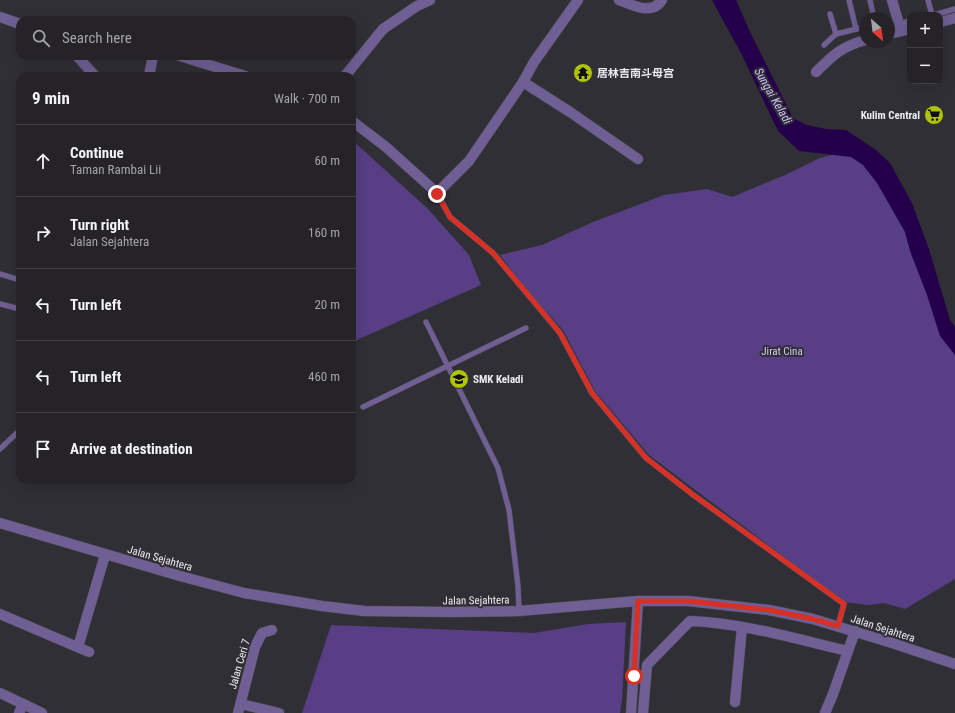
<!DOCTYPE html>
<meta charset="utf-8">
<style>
:root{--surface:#252328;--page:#2d2b30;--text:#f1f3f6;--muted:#a3a4a8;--line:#424045}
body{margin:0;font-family:"Roboto Condensed","Noto Sans SC",sans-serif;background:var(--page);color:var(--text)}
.controls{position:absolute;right:12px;top:12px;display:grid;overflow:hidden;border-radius:8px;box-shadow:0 4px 16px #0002}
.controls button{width:36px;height:36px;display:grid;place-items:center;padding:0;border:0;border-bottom:1px solid var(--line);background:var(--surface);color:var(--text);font:20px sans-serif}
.compass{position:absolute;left:859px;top:12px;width:36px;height:36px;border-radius:50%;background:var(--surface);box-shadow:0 4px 16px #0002;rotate:152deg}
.stop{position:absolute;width:12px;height:12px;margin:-9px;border:3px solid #d93025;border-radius:50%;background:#fff}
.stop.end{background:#d93025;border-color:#fff;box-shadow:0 1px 4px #0008}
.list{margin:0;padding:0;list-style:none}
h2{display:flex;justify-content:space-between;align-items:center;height:52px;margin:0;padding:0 16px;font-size:17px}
h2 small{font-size:13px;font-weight:400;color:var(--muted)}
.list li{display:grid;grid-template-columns:26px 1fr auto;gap:12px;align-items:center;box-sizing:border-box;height:72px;padding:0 16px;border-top:1px solid var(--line)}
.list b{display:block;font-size:15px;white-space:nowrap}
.list p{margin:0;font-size:13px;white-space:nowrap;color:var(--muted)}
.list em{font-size:13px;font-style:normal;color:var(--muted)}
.icon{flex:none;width:22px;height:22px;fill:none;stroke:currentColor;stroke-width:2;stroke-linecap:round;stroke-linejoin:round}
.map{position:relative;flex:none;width:955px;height:713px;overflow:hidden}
.search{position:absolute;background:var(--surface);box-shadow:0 4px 16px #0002;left:16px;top:16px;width:340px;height:44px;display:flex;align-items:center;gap:10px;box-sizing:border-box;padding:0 14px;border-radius:12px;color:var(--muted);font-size:15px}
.panel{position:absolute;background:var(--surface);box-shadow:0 4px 16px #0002;left:16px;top:72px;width:340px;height:412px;border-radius:12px}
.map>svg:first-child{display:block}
.green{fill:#573e85}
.water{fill:#24004b}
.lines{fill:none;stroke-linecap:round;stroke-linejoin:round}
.service-casing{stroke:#4f4d54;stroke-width:6}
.minor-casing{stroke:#4f4d54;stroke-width:11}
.tertiary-casing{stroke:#4f4d54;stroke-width:11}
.service{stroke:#6f5f94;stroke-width:5}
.minor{stroke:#6f5f94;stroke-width:10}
.tertiary{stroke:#6f5f94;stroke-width:10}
.route{stroke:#d93025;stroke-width:5}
.labels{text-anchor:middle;stroke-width:4;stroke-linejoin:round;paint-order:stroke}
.poi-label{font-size:11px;font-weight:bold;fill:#edebf0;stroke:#312f36;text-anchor:start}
.park-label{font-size:11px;fill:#d7cbf7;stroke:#312f36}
.street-label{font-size:11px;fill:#edebf0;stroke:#312f36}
.water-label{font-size:12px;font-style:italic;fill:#d0beff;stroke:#312f36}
</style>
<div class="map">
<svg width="955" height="713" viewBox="0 0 955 713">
<rect width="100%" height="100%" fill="#312f36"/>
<g class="green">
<polygon points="352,140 428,209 469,255 481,285 352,342"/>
<polygon points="850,150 879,165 955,336 955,579 905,609 884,603 869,605 844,602 649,455 595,391 563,330 530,294 500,255 542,245 593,222 664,195 707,189 732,197 785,175 820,158"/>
<polygon points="626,622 622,700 620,713 302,713 331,625 534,633 588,624"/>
</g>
<polygon class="water" points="712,0 736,0 751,34 793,118 807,125 826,129 846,130 876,150 890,163 912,203 929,249 950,320 955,327 955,355 940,336 927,295 910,251 905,232 877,183 863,165 851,157 799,151 778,131 742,55"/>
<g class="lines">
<defs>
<g id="service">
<polyline points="849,0 856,29"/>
<polyline points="870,0 874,18"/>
<polyline points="928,0 932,15"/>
<polyline points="830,14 836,34"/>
<polyline points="934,15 955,9"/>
<polyline points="899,24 910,21"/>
<polyline points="824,45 836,34 865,27"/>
<polyline points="437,193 450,217 493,253 560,333 592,393 646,458 692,494 844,604 838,626"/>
<polyline points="0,274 20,280"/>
<polyline points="0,304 20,309"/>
<polyline points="426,322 498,468 509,510 518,586 519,611"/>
<polyline points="363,407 526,328"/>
<polyline points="0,449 20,430"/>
</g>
<g id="minor">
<path d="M 619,0 C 632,5 652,16 662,0"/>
<polyline points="892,0 901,31"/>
<polyline points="0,17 20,24"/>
<polyline points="940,22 955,18"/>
<polyline points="889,34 910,29"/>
<polyline points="77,56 95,76"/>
<polyline points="180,56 245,76"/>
<path d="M 816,72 C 833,55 841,47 865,40"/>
<polyline points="149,76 153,56"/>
<polyline points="345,76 383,29 417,6 430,0"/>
<polyline points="523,82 570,112 638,159"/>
<polyline points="352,121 386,147 437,193 469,161 523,82 534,62 578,0"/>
<polyline points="0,614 89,652"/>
<polyline points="78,647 105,555"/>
<polyline points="0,693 42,713"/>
<polyline points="735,702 742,627"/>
<polyline points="241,704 279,713"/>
<polyline points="19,713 23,704"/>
<polyline points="238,713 255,647 262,633 272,630"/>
<polyline points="631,713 638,601"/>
<path d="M 643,713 L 647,665 L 690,621 C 743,623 796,639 848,651"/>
<polyline points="825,713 833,694 855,631"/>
</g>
<polyline id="tertiary" points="0,523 180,576 244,593 322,606 364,611 450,612 519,611 601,604 638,601 688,601 769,610 813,619 892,643 955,664"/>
</defs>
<use href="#service" class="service-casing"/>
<use href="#minor" class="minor-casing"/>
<use href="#tertiary" class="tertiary-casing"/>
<use href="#service" class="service"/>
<use href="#minor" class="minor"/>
<use href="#tertiary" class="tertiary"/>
</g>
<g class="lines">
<polyline class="route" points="437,194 450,217 493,253 560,333 592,393 646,458 692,494 844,604 838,626 813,619 769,610 688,601 638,601 634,676"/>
</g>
<defs>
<symbol id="temple-disc" viewBox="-11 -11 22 22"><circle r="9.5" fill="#afc504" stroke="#312f36"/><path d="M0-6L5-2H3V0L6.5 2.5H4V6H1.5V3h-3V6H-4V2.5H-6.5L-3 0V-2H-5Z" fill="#111"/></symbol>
<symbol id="supermarket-disc" viewBox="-11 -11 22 22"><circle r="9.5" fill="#afc504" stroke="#312f36"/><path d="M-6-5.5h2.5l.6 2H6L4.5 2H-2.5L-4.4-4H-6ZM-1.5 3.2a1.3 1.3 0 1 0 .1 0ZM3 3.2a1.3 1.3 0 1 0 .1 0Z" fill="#111"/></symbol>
<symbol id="school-disc" viewBox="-11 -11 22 22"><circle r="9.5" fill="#afc504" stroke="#312f36"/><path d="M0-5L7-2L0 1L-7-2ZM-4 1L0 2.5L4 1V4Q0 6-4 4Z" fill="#111"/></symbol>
</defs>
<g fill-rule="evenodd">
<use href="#temple-disc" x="572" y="62" width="22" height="22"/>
<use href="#supermarket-disc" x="923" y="104" width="22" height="22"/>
<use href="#school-disc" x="448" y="368" width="22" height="22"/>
</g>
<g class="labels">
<g class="poi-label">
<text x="597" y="77">居林吉南斗母宫</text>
<text x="920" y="119" text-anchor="end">Kulim Central</text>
<text x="473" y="383">SMK Keladi</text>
</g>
<g class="park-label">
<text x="782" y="355">Jirat Cina</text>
</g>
<g class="street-label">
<text transform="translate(160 558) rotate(16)" y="4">Jalan Sejahtera</text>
<text transform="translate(476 600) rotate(-1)" y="4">Jalan Sejahtera</text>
<text transform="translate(883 628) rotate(18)" y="4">Jalan Sejahtera</text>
<text transform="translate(239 664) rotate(-74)" y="4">Jalan Ceri 7</text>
</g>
<g class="water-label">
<text transform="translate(773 96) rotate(60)" y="4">Sungai Keladi</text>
</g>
</g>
</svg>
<div class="controls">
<button>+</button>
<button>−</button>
</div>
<svg class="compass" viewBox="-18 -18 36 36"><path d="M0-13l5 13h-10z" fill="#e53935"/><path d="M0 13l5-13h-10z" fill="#a3a4a8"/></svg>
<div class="stop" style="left:634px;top:676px"></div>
<div class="stop end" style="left:437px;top:194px"></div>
<div class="search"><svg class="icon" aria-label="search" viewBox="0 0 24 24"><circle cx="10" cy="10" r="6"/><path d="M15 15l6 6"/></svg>Search here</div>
<section class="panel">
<h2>9 min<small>Walk · 700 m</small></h2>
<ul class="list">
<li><svg class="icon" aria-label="ahead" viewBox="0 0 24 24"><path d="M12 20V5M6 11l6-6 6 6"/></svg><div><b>Continue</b><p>Taman Rambai Lii</p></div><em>60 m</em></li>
<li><svg class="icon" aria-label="right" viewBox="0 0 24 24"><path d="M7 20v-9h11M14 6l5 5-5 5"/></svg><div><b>Turn right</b><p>Jalan Sejahtera</p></div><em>160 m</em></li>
<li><svg class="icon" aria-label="left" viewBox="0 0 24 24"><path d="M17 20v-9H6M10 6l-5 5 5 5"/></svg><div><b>Turn left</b></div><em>20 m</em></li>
<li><svg class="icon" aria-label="left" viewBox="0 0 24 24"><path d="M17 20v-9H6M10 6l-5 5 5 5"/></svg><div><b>Turn left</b></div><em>460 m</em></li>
<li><svg class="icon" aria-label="arrive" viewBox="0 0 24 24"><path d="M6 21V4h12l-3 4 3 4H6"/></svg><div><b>Arrive at destination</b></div></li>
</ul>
</section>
</div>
